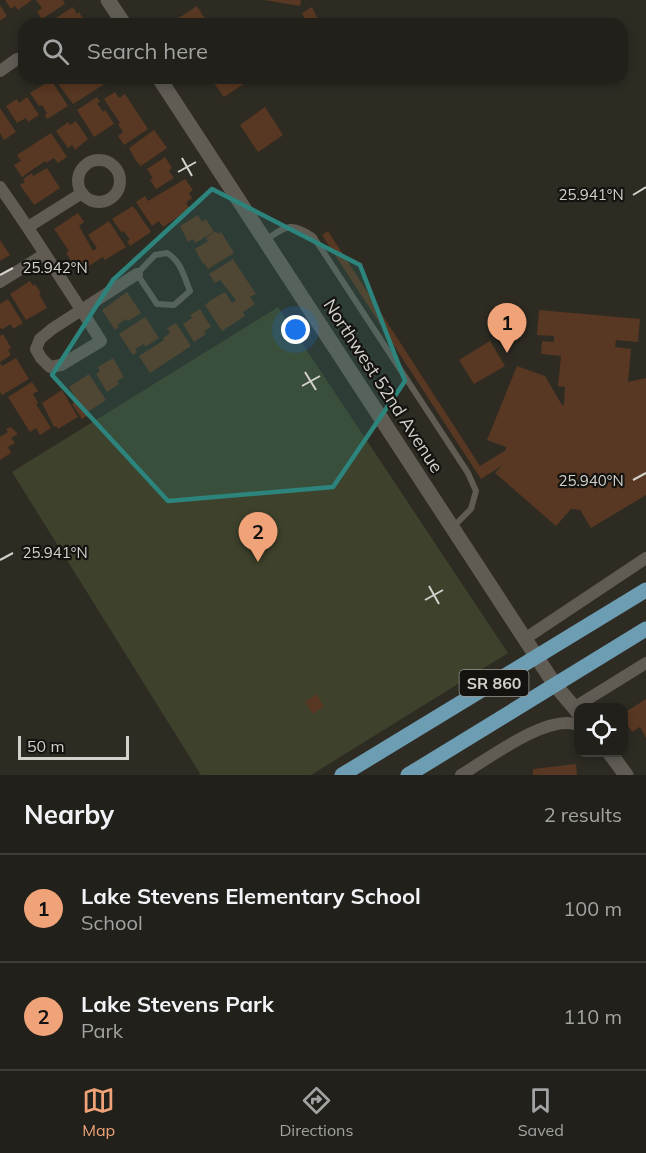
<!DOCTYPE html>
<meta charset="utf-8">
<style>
:root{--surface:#22201a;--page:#2e2d27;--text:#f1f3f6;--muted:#a2a3a2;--line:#3f3e39;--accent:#f0a378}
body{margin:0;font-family:Mulish,sans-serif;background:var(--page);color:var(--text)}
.controls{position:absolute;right:18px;bottom:18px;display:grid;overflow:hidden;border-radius:12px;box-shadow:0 3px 9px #0003}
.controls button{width:54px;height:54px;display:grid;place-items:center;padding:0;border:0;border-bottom:2px solid var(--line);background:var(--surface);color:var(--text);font:30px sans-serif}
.scale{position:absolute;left:18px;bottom:15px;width:111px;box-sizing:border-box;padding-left:6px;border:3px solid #d3d1cc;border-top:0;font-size:16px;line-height:21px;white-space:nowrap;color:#d3d1cc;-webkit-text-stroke:4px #151310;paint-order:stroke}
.you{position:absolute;left:296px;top:330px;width:21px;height:21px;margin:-15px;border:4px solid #fff;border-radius:50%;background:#1a73e8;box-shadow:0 0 0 9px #1a73e833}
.badge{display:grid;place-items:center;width:39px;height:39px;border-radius:50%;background:var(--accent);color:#111;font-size:20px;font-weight:700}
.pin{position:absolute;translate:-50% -50px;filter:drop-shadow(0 2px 3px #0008)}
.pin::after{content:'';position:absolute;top:32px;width:21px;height:18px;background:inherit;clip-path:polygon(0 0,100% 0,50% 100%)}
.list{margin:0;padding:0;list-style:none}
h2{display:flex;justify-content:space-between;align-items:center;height:78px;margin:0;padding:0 24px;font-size:26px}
h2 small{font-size:20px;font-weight:400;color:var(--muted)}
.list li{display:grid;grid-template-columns:39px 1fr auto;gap:18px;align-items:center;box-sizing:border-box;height:108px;padding:0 24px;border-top:2px solid var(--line)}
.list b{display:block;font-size:22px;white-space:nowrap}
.list p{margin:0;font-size:20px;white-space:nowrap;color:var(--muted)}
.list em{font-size:20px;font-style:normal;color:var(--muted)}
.icon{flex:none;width:33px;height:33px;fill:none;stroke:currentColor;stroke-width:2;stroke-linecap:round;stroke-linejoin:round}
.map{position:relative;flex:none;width:646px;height:775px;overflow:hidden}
.search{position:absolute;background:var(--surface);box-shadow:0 3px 9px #0003;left:18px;right:18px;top:18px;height:66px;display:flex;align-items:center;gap:15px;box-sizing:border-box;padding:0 21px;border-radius:18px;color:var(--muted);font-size:22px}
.sheet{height:294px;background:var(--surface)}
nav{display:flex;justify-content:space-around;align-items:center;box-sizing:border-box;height:84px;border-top:2px solid var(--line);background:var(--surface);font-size:16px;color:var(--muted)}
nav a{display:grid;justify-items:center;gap:3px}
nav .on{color:var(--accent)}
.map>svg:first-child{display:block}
.green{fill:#3e422c}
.building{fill:#583822}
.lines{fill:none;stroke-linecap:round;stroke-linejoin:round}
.lane{stroke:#605c54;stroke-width:6}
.street{stroke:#605c54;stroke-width:12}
.secondary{stroke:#605c54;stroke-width:15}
.primary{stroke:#6d9db2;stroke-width:15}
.marked{fill:#2c847c;fill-opacity:0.2;stroke:#2c847c;stroke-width:4.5;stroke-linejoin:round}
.ticks{fill:none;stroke:#d3d1cc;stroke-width:2}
.labels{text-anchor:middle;stroke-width:4.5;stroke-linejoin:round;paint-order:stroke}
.shield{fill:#151310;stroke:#9a9894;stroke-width:1.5}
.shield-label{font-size:16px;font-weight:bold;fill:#d3d1cc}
.street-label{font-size:18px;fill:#d3d1cc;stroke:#151310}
.ticks-label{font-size:15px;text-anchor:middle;fill:#d3d1cc;stroke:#151310;stroke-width:4.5;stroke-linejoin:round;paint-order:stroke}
</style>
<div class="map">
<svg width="646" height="775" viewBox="0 0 646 775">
<rect width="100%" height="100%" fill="#2e2b23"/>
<polygon class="green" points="278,307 508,653 311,775 201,775 12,472"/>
<g class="building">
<polygon points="5,0 32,0 18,10 15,6 11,9"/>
<polygon points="36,0 63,0 65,4 42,19 37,12 42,8"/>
<polygon points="264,0 301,0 300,6"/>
<polygon points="0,5 7,16 0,21"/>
<polygon points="197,6 208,24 177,24 174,21"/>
<polygon points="73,7 77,14 79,12 86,23 52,24 51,21"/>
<polygon points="312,7 319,22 321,21 323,24 307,24 302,13"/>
<polygon points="54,78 103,78 106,83 73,104"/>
<polygon points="210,78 245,78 248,81 224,97"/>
<polygon points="51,80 68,106 47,119 45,115 47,113 42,105 39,106 30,93"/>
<polygon points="115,92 119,98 125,94 148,129 124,145 118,136 123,132 118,124 120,123 104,99"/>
<polygon points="27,97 39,115 28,122 26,118 17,123 6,106 17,99 19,103"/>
<polygon points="97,97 100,102 97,103 103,112 105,110 114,124 94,137 77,110"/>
<polygon points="265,107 283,135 258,152 240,125"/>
<polygon points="0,108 16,132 4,140 0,133"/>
<polygon points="76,121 88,139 75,150 72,145 68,148 56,131 68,122 70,125"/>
<polygon points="154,130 167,148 141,166 136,161 129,148"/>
<polygon points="51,133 67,157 58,163 54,158 46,163 45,161 22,177 14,165 21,161 17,155"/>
<polygon points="165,157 172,168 169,171 174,178 156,189 150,180 153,178 147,169"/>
<polygon points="47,168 60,188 34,205 20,185 25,182 23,179 32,173 33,176"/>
<polygon points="185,179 193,190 189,193 192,198 186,203 190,209 163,227 159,221 152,226 136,202 145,196 148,201"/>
<polygon points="133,206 151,232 130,246 127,241 130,240 124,231 122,233 112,219"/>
<polygon points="78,213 84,222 79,226 93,251 97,248 88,235 109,221 126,247 105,260 103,257 79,272 66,253 69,251 54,229"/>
<polygon points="198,215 202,222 206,219 214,232 195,243 193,239 188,242 180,226"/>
<polygon points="216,231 218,234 221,232 234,253 208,269 204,263 203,264 195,249 208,241 206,238"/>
<polygon points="328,231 480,466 506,450 506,447 487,440 517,366 545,376 562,405 564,405 565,387 558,386 561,356 541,354 542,341 554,342 554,336 537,335 539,310 640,319 638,342 616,340 615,347 631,349 628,382 646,378 646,495 591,528 580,510 571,509 556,526 495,473 503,465 481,479 322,235"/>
<polygon points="0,240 10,255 0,261"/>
<polygon points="233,259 256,294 250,297 255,304 243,312 245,316 222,331 205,305 211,300 225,292 232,303 236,300 220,280 215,283 209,274"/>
<polygon points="30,281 33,286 35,284 41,293 39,294 47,308 26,320 10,294"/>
<polygon points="127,292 141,313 128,321 126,319 117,325 119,327 115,330 102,310"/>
<polygon points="8,299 23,323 13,329 11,324 3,329 0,328 0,304"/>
<polygon points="516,308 523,320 513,325 506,314"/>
<polygon points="200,309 211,327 204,331 206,334 194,342 183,324 192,318 190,315"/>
<polygon points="145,317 159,338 145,347 144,344 135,349 137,352 133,355 119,334"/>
<polygon points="176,323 191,346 150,373 139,356 164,340 163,338 170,333 167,328"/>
<polygon points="3,334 11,348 8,350 11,355 0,362 0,336"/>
<polygon points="490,341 505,366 474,384 459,360"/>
<polygon points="16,358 29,379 2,395 0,392 0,363 2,366"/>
<polygon points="113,358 124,377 117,381 119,384 107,392 96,374 100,371 98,367"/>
<polygon points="89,374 106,400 86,413 88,415 82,419 72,404 77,400 69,387"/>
<polygon points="32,382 38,391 33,394 38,403 36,404 51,428 40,435 36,428 30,432 8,397"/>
<polygon points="62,390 78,417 58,429 56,426 54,427 42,403"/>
<polygon points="11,427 18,434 11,438 15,443 8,447 11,453 0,460 0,437 8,432 6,429"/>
<polygon points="316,694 324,706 313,714 305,702"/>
<polygon points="646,699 646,738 640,727 632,732 624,719 624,713"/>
<polygon points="576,764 577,775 533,775 533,769"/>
</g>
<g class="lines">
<g class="lane">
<path d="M 266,240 C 286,226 291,221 313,236 L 468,473 L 476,491 L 471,509 L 453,527"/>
<path d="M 167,253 C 181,261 184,277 190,291 L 174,305 L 157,304 L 137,274 L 155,255 Z"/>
</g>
<g class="street">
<polyline points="0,71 17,59"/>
<circle cx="99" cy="181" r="21"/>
<path d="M 0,187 C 35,237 68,289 101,341 L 61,365 L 50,367 L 41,358 L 36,349 L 40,339 L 52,329 L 137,274"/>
<polyline points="28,227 82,193"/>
<polyline points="0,282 45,254"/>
<polyline points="526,638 646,558"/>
<polyline points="575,707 646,663"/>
<path d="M 461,775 C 488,759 548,713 578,725"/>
</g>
<g class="secondary">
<polyline points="108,0 124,24"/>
<polyline points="159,78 555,685 578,712"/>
<polyline points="609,752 626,775"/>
</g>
<g class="primary">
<polyline points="342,775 646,590"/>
<polyline points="408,775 646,629"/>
</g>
</g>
<path class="marked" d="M 212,189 L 360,265 L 405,381 L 333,487 L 168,501 L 52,375 L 113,280 Z"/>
<path class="ticks" d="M 182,158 L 192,176M 178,172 L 196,162M 633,195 L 646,187M 0,275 L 13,268M 305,372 L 316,390M 302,386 L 320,376M 633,480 L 646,473M 0,560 L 13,553M 429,586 L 439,604M 425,600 L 443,590"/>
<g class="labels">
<rect class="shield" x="459.5" y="670" width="69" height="26" rx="4.5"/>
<g class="shield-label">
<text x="494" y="689">SR 860</text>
</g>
<g class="street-label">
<text transform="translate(383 386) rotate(57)" y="6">Northwest 52nd Avenue</text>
</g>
</g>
<g class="ticks-label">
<text x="591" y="200">25.941°N</text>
<text x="55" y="273">25.942°N</text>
<text x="591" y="486">25.940°N</text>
<text x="55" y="558">25.941°N</text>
</g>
</svg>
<div class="controls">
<button><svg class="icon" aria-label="locate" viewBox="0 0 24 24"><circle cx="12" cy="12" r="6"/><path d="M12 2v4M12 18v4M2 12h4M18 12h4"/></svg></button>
</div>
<div class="scale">50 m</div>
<div class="you"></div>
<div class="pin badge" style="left:507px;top:353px">1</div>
<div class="pin badge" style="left:258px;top:562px">2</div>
<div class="search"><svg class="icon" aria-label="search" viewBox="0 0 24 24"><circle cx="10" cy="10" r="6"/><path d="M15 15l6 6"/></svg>Search here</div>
</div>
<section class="sheet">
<h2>Nearby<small>2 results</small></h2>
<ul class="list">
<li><span class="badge">1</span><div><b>Lake Stevens Elementary School</b><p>School</p></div><em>100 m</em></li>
<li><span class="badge">2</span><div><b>Lake Stevens Park</b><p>Park</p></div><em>110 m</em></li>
</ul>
</section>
<nav>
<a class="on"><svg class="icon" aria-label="map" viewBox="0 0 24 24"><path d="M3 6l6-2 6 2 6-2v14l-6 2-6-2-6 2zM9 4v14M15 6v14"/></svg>Map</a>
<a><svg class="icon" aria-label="directions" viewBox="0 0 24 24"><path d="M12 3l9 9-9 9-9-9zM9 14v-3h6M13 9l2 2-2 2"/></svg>Directions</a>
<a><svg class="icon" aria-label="saved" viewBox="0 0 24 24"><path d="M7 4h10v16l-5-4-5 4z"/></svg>Saved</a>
</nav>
